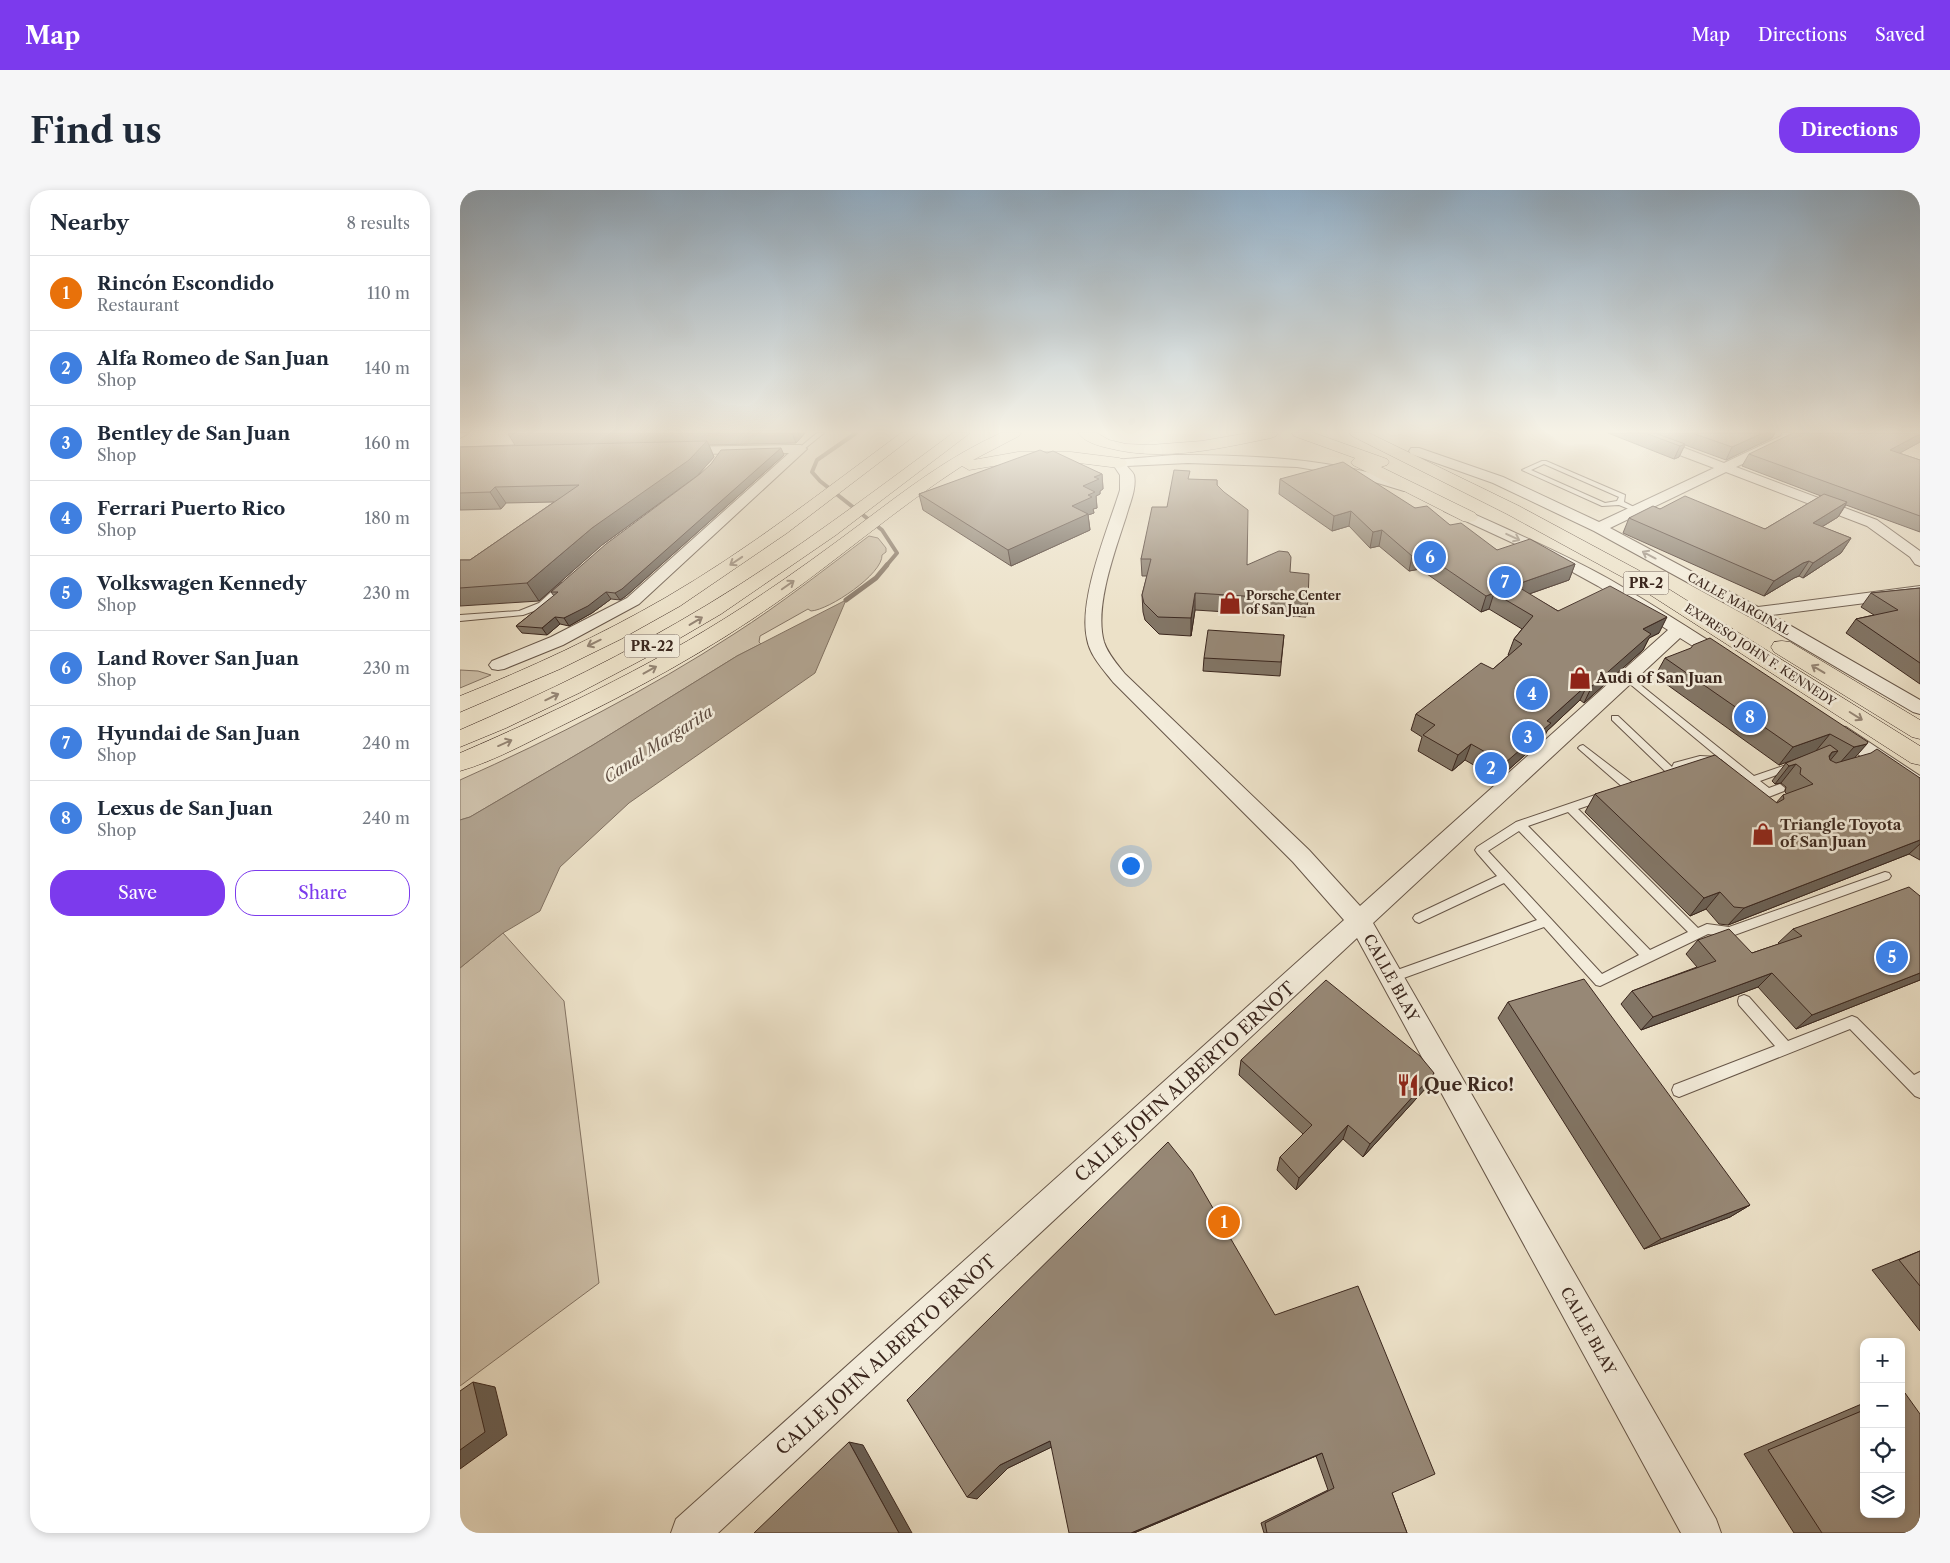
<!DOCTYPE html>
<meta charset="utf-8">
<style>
:root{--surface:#fff;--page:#f6f6f7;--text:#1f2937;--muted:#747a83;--line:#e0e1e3;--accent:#7c3aed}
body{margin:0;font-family:"Libre Caslon Text",serif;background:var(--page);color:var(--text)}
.controls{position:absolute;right:15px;bottom:15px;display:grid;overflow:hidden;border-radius:10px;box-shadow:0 2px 8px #0003}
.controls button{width:45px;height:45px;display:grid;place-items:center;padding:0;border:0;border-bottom:1px solid var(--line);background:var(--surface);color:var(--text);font:25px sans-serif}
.you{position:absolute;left:670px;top:675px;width:18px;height:18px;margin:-12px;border:4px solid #fff;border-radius:50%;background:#1a73e8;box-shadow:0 0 0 8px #1a73e833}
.badge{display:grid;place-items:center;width:32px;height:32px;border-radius:50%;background:var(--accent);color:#fff;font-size:16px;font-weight:700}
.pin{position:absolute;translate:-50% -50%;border:2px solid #fff;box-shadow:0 1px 5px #0006}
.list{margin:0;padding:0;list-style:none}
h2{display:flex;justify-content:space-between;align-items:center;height:65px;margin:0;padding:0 20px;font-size:21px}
h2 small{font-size:16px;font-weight:400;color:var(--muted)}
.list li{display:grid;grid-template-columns:32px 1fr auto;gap:15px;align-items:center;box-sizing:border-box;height:75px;padding:0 20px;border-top:1px solid var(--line)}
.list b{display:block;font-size:19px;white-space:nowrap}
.list p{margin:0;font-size:16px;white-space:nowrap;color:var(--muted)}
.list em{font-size:16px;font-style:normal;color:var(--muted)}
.actions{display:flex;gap:10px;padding:15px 20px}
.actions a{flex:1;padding:11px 0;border:1px solid var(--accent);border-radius:20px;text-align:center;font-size:18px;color:var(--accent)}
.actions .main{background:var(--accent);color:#fff}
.icon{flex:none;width:28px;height:28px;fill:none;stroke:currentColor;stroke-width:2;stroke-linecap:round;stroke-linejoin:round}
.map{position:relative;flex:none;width:1460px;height:1343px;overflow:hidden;border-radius:20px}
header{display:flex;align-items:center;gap:30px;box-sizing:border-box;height:70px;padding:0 25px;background:var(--accent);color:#fff}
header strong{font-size:24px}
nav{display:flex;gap:28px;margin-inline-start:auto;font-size:18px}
.intro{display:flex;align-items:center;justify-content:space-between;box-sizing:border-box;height:120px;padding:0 30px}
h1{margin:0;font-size:35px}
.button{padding:12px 22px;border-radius:20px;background:var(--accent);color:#fff;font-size:18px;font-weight:700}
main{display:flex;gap:30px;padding:0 30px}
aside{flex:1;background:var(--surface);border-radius:20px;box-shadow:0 2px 8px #0003}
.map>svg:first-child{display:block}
.green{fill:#cec1ab;stroke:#847464}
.water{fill:#b0a28e;stroke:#817161}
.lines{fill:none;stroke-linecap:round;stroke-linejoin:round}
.stream-far1{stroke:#817161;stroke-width:4}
.stream{stroke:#817161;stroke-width:5}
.service-casing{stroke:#675648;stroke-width:2}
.minor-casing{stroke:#675648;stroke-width:2}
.motorway-casing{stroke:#3b271e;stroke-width:1}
.service{fill:#f3ecdb;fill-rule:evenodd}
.minor{fill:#f3ecdb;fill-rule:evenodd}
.motorway{fill:#ece1c8;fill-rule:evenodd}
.wall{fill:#827565;stroke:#3b271e}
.shaded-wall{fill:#6a5f53;stroke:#3b271e}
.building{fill:#978876;stroke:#3b271e}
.oneway{stroke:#978a7c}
.oneway2{stroke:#948473}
.labels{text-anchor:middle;stroke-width:5;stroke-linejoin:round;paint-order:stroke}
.far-poi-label{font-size:12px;font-weight:bold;fill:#3b271e;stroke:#f3ecdb;text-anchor:start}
.far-street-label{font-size:12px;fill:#3b271e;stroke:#f3ecdb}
.shield{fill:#f3ecdb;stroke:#726257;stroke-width:1}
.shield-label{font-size:14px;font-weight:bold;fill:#3b271e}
.poi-label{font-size:15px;font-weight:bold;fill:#3b271e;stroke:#f3ecdb;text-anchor:start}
.street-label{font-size:15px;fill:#3b271e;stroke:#f3ecdb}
.water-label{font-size:16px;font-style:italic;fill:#5e4c40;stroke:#f3ecdb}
.near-street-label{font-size:18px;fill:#3b271e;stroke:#f3ecdb}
.near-poi-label{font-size:18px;font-weight:bold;fill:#3b271e;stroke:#f3ecdb;text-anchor:start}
</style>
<header>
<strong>Map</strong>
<nav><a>Map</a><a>Directions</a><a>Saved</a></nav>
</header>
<div class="intro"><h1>Find us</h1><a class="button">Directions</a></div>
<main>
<aside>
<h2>Nearby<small>8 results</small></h2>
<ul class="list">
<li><span class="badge" style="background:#e8710a">1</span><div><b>Rincón Escondido</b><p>Restaurant</p></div><em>110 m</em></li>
<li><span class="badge" style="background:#3f7fe0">2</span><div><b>Alfa Romeo de San Juan</b><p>Shop</p></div><em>140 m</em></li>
<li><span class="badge" style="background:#3f7fe0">3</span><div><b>Bentley de San Juan</b><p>Shop</p></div><em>160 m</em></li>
<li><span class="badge" style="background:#3f7fe0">4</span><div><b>Ferrari Puerto Rico</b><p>Shop</p></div><em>180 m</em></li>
<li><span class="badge" style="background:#3f7fe0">5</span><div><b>Volkswagen Kennedy</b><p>Shop</p></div><em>230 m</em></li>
<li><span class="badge" style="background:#3f7fe0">6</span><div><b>Land Rover San Juan</b><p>Shop</p></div><em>230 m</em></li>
<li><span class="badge" style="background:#3f7fe0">7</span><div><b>Hyundai de San Juan</b><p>Shop</p></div><em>240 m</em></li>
<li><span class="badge" style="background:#3f7fe0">8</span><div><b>Lexus de San Juan</b><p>Shop</p></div><em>240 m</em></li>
</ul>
<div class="actions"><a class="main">Save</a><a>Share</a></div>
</aside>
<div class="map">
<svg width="1460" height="1343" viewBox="0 0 1460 1343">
<rect width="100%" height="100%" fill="#ece1c8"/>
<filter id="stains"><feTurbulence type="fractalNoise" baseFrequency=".004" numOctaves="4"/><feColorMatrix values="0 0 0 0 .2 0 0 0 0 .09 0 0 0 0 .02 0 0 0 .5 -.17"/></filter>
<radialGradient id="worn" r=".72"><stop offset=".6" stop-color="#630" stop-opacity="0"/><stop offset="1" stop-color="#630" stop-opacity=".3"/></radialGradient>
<g class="green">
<path d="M 409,346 L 418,348 L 426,358 L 426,362 L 422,365 C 423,384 369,420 351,421 L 348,419 L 300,446 L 299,452 L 301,454 L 277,466 L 133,555 L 10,627 L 0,630 L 0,590 C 92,549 190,499 274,444 C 321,414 365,379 409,346 Z"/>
<polygon points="0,480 18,481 31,485 0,498"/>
<polygon points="43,743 104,811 139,1093 0,1196 0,778"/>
</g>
<polygon class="water" points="386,410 355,483 169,613 100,677 80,721 43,743 0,778 0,630 10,627 133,555 277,466"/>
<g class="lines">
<polyline class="stream-far1" points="396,243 357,270 352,282 360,291 422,340 437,363 426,376"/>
<polyline class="stream" points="386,410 416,388 427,375"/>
<defs>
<g id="service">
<polygon points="357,243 364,243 343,260 339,260 339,258"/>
<path d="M 1082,271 L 1086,271 L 1165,305 L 1164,312 L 1180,320 L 1176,322 L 1159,315 L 1142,316 L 1062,280 ZM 1084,274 L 1159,307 L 1157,311 L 1145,313 L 1071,280 Z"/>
<polygon points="101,393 108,395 85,417 63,425 0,431 0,425 59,421 79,413"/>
<polygon points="1167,484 1294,586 1335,572 1340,575 1339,577 1300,591 1309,598 1320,594 1325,598 1324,601 1301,610 1296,606 1300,602 1261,569 1260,572 1240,572 1222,577 1220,583 1208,584 1152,530 1152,526 1158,526 1212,577 1214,573 1240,566 1258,567 1164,489 1162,487"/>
<polygon points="1123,555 1174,594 1175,597 1174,600 1166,600 1120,560 1118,558 1120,556"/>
<path d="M 1144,602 L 1148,603 L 1149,606 L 1148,609 L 1118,619 L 1238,738 L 1247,734 L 1269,737 L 1425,682 L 1429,683 L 1431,686 L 1429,689 L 1269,747 L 1248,744 L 1140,796 L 1136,795 L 1084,737 L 930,793 L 926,792 L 924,788 L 926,784 L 1077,730 L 1044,693 L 963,731 L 959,733 L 955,731 L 953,728 L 955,725 L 1037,686 L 1017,663 L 1015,660 L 1017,657 L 1056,632 ZM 1108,622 L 1228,742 L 1190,760 L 1068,636 ZM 1059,641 L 1179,765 L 1142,784 L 1028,661 Z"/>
<polygon points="1284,805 1289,807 1328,851 1392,826 1397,828 1454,885 1460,882 1460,908 1455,906 1390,839 1219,907 1214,905 1212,900 1214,895 1315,856 1279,815 1278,811 1279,807"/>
</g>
<g id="minor">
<polygon points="0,243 9,243 0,248"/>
<polygon points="1167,243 1185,243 1264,273 1321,246 1322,243 1334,243 1331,251 1276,277 1417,330 1460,361 1460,376 1455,374 1450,367 1407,336 1266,282 1150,338 1298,417 1460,396 1460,406 1312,425 1460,510 1460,524 1453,522 1289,426 1134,341 1033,293 951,264 949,261 951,258 959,258 1043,287 1139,332 1254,278 1169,246"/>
<polygon points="332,255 341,255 347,259 179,414 103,455 44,479 38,480 32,479 29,475 32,471 91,447 167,408 329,263 222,264 218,263 216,260 218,257"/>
<path d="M 714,265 C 794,265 872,268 949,294 L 951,297 L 944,301 L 898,287 L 837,277 L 728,273 L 667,276 C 669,279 673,282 674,285 C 677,299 669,315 666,327 C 655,361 634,417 644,452 C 648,464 657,474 665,484 L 849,660 L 900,716 L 1208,440 L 1138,396 L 1098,374 L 984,321 L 982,318 L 984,315 L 994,315 C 1046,339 1099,361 1149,389 C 1191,413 1231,440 1272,465 L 1275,469 L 1272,473 L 1266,474 L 1260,473 L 1220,448 L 913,733 L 1256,1329 L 1261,1343 L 1221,1343 L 897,748 L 258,1343 L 211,1343 L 216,1329 L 884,730 L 833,672 L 653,492 C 643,479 630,466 627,449 C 618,409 648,339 660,300 L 660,285 L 652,273 L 654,270 Z"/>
<polygon points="1379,536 1386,537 1460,586 1460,603 1453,601 1372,547 1369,542 1372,537"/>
</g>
<g id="motorway">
<path d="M 441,243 L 458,243 L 327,343 L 220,416 L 161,449 L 100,479 L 0,522 L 0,506 C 70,478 139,446 205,408 C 288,360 364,300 441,243 Z"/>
<path d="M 493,243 L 510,243 L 376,345 L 261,424 L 191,465 L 119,503 L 46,538 L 0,557 L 0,540 C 85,503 168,463 247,415 C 333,363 413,302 493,243 Z"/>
<path d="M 541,243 L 561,243 L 559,246 L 513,270 L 558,262 L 611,262 L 659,268 L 665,270 L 667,273 L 665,276 L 659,278 L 611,272 L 558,272 L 509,280 L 502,276 C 437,318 379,369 316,413 C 249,460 177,499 103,535 C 70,551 35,571 0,581 L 0,563 C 104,518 206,469 301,405 C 334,383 367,359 399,335 C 444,301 489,266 541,243 Z"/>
<path d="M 618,243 L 637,243 L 649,250 L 666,254 L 690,255 L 742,251 L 788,243 L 818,243 L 816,246 L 811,248 C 757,259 702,272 648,258 C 638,256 623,251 618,243 Z"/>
<polygon points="832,243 854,243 927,269 929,272 927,275 921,277 1015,323 1018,327 1015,331 1009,332 1003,331 893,275 891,272 895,268 834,246"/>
<polygon points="890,243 909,243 1059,316 1178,380 1460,556 1460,575 1451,573 1164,388 1047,324 892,246"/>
<polygon points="1322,451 1330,452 1460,530 1460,549 1452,547 1314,462 1311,457 1314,452"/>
</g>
</defs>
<use href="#service" class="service-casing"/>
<use href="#minor" class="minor-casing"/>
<use href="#motorway" class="motorway-casing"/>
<use href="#service" class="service"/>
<use href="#minor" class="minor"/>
<use href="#motorway" class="motorway"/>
</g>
<g class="wall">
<polygon points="49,243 345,243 336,253 249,255 254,267 237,286 142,355 79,411 0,416 0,370 10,370 94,312 46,313 41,319 0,320 0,257 55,255 48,244"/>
<polygon points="1148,243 1315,243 1312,248 1266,270 1225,255 1219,267 1214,269"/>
<polygon points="1460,243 1460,252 1439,263 1460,270 1460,342 1386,315 1378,327 1362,337 1391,348 1381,363 1343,388 1339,386 1334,388 1304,406 1163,343 1169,328 1200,319 1305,339 1361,306 1282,276 1289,264"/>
<polygon points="587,263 642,284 643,299 640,301 640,304 636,306 637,318 633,319 634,323 628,325 630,340 551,376 463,320 459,304"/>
<polygon points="324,265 166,406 160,410 151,409 132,423 109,436 100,434 87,445 62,443 56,436 94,406 91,402"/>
<polygon points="820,289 955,318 990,335 1037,360 1115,374 1109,390 1069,404 1098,421 1199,443 1189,448 1183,460 1124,513 1120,510 1087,541 1083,549 1038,589 1005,570 992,581 958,561 962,547 951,540 956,524 1033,479 1049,465 1048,465 1054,449 1062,439 1029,419 1021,422 960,379 949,381 919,356 910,358 889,336 872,341 819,304"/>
<polygon points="730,290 757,290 757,295 787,375 830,382 848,410 846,427 735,420 731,446 699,444 685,430 683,422 682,405 687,386 682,386 681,369 707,317"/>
<polygon points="1460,398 1460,494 1386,443 1396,429 1414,425 1401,417 1411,403"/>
<polygon points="824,445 820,486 743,481 744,468"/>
<polygon points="1205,468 1408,552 1395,567 1460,588 1460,670 1449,664 1268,735 1259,734 1246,719 1230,726 1125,622 1135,604 1316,613 1323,605 1327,604 1325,602 1326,597 1321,593 1315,594 1312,591 1326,573 1329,571 1319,575 1195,486"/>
<polygon points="1460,706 1460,790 1336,839 1298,797 1181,840 1161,814 1172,801 1237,777 1226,764 1238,750 1292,763 1319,754 1318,753 1333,739"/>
<polygon points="1048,812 1290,1015 1270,1027 1184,1059 1038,828"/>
<polygon points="781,870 966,898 903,967 883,949 836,1000 817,980 820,967 843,944 779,885"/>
<polygon points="1460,1061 1460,1141 1412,1080"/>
<polygon points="815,1125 932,1303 947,1343 804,1343 801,1333 868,1300 856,1266 674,1343 591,1257 548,1278 517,1309 447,1210"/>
<polygon points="1441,1203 1445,1203 1460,1343 1334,1343 1284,1264 1404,1213 1404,1324 1441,1324"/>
</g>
<g class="shaded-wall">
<polygon points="332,243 345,243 336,253"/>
<polygon points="1303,243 1315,243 1312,248 1266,270 1272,257"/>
<polygon points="1460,243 1460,252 1422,273 1430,260"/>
<polygon points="247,251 254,267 237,286 142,355 79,411 67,393 132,338"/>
<polygon points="1225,254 1219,267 1214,269 1220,256"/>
<polygon points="321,258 324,265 166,406 160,410 155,403"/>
<polygon points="642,284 643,299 640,301 640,304 636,306 637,318 633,319 634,323 628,325 630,340 551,376 548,360 612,316 623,296 634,287"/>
<polygon points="35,297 46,313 41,319 30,302"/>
<polygon points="1387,312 1378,327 1343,348 1353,333"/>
<polygon points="891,321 889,336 872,341 874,326"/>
<polygon points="922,340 919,356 910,358 913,342"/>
<polygon points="1391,348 1381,363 1343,388 1353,373"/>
<polygon points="963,363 960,379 949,381 952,366"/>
<polygon points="1349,371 1339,386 1334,388 1304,406 1314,391 1343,373"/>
<polygon points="1115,374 1109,390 1049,411 1055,395"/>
<polygon points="146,402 151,409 132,423 109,436 104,428"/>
<polygon points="735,403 735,420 731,446 731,428"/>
<polygon points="1034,403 1029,419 1021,422 1026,406"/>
<polygon points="95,427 100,434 87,445 82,438"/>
<polygon points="1207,427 1199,443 1189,448 1183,460 1124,513 1132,496 1183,439"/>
<polygon points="1128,494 1120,510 1087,541 1083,549 1038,589 1045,573 1087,531"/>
<polygon points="1370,544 1355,562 1319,575 1333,557"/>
<polygon points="1011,554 1005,570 992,581 998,565"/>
<polygon points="1407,554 1391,572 1378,575 1394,557"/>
<polygon points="1378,561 1363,579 1372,562"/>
<polygon points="1336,574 1321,593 1315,594 1329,576"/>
<polygon points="1460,650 1460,654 1449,664 1268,735 1284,718"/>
<polygon points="1260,702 1246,719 1230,726 1244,708"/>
<polygon points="1312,783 1298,797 1181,840 1193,827"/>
<polygon points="1460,783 1460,790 1336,839 1352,825"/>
<polygon points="974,883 966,898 903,967 910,954"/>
<polygon points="888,935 883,949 836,1000 839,988"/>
<polygon points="1290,1015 1270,1027 1184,1059 1201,1049"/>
<polygon points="13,1192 35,1197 47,1245 0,1279 0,1260"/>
<polygon points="590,1251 596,1255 548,1278 517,1309 507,1307 540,1275"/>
<polygon points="389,1252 403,1255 452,1343 439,1343"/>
<polygon points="862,1263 856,1266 674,1343 671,1343"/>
</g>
<g class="building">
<polygon points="1185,243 1195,243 1225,254 1220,256"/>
<polygon points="1232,243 1303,243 1272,257"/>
<polygon points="1333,243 1460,243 1460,244 1430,260 1460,270 1460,326 1289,264"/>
<polygon points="247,251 229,270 132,338 67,393 0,398 0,370 10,370 119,295 35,297 30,302 0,303 0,257"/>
<polygon points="321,258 162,399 155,403 146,402 128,416 104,428 95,427 82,438 56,436 98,402 91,402 146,354 240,284 251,274 261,260"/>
<polygon points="580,260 587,263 593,261 642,284 634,287 639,289 623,296 635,302 628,305 632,307 612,316 628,324 548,360 459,304"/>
<polygon points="883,272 955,318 967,316 990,335 1001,333 1037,360 1070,349 1115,374 1055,395 1098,421 1150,396 1207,427 1183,439 1191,444 1132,496 1128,494 1087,531 1091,533 1045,573 1011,554 998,565 963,545 975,535 956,524 1021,473 1033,479 1062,454 1054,449 1073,426 1034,403 1026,406 963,363 952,366 922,340 913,342 891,321 874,326 820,289"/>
<polygon points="714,280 730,281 728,289 757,290 757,295 764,302 788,320 787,375 819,361 828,362 831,367 830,382 849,384 848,410 735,403 731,428 698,427 684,413 682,405 691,369 681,369 692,317 707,317"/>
<polygon points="1364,304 1387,312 1353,333 1391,348 1353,373 1349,371 1343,373 1314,391 1169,328 1193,316 1200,319 1225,306 1305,339"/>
<polygon points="1460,398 1460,473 1396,429 1438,420 1411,403"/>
<polygon points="748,440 824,445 821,472 744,468"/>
<polygon points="1250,448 1408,552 1407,554 1394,557 1370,544 1333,557 1205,468 1231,458 1233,455"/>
<polygon points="1370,555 1378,561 1372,562 1369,566 1370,570 1376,573 1411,563 1417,559 1460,588 1460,650 1284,718 1274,717 1260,702 1244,708 1135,604 1255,565 1317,613 1324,609 1323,605 1353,594 1340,584 1341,578 1336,574 1329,576 1326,573"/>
<polygon points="1449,697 1460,706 1460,783 1352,825 1312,783 1193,827 1172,801 1256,771 1238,750 1269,739 1292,763 1342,746 1333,739"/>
<polygon points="1124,789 1290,1015 1201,1049 1048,812"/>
<polygon points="866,790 960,866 974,883 910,954 888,935 839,988 820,967 852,935 781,870"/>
<polygon points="708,952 732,982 815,1125 898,1096 975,1284 932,1303 947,1343 807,1343 805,1333 874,1298 862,1263 671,1343 609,1343 590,1251 540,1275 507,1307 447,1210"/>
<polygon points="1460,1061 1460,1096 1439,1070"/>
<polygon points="13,1192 25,1242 0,1260 0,1201"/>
<polygon points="1445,1203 1460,1224 1460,1343 1362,1343 1308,1260 1404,1220 1404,1324 1441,1324 1441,1204"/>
<polygon points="389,1252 439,1343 294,1343"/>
</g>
<defs><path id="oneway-shaft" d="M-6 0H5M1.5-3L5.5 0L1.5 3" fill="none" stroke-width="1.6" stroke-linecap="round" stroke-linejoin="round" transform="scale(1.25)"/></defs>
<g class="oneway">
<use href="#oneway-shaft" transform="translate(1053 347) rotate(25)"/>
<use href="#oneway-shaft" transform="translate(1189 365) rotate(-152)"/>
</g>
<g class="oneway2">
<use href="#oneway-shaft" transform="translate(276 371) rotate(146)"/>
<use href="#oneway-shaft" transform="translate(328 395) rotate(-35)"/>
<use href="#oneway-shaft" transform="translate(236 431) rotate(-31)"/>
<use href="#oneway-shaft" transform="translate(134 453) rotate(154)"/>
<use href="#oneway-shaft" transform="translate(1358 479) rotate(-149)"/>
<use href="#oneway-shaft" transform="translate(190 480) rotate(-29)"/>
<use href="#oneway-shaft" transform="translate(92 507) rotate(-26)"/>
<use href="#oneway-shaft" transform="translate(1396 526) rotate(32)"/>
<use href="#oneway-shaft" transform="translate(45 553) rotate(-24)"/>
</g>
<linearGradient id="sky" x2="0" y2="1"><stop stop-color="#91adc4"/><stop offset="0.56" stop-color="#f6f2e6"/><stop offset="1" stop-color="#f6f2e6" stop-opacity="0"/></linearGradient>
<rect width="1460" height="431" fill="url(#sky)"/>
<defs>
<symbol id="shop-bare" viewBox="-9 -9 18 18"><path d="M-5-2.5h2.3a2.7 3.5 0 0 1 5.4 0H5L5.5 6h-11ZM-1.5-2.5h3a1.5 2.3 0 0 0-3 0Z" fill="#8f2418" stroke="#f3ecdb" stroke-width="2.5" paint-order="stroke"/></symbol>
<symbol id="restaurant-bare" viewBox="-9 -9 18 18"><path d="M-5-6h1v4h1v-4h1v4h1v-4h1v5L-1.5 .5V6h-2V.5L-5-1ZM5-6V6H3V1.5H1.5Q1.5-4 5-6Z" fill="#8f2418" stroke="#f3ecdb" stroke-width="2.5" paint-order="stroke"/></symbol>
</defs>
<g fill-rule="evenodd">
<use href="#shop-bare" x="754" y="397" width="32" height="32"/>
<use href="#shop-bare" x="1104" y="472" width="32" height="32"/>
<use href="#shop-bare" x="1287" y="628" width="32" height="32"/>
<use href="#restaurant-bare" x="932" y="879" width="32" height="32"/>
</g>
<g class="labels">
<g class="far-poi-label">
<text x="786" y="410">Porsche Center<tspan x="786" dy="14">of San Juan</tspan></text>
</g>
<g class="far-street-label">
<text transform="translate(1279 414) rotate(29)" y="4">CALLE MARGINAL</text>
<text transform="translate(1300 465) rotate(33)" y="4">EXPRESO JOHN F. KENNEDY</text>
</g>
<g class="shield">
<rect x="1163.5" y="381.5" width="45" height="23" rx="4"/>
<rect x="164.5" y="444.5" width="55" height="23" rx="4"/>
</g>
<g class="shield-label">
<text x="1186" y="398">PR-2</text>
<text x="192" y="461">PR-22</text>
</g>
<g class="poi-label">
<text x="1136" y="493">Audi of San Juan</text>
<text x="1320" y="640">Triangle Toyota<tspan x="1320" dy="17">of San Juan</tspan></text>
</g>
<g class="street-label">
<text transform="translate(931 788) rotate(61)" y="5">CALLE BLAY</text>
<text transform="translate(1128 1141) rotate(61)" y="5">CALLE BLAY</text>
</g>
<g class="water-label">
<text transform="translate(198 554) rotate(-33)" y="6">Canal Margarita</text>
</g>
<g class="near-street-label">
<text transform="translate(725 892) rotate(-42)" y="6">CALLE JOHN ALBERTO ERNOT</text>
<text transform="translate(426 1165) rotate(-42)" y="6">CALLE JOHN ALBERTO ERNOT</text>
</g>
<g class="near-poi-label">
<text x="964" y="901">Que Rico!</text>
</g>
</g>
<rect width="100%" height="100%" filter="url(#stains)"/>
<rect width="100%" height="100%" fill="url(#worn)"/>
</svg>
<div class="controls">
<button>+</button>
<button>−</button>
<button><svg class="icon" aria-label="locate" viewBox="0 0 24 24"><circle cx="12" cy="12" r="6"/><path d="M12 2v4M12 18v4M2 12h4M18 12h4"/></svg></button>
<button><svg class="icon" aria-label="layers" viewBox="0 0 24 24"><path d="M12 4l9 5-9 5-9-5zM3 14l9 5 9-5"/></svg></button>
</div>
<div class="you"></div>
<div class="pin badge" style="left:764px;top:1032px;background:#e8710a">1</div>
<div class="pin badge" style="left:1031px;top:578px;background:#3f7fe0">2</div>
<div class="pin badge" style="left:1068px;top:547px;background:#3f7fe0">3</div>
<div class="pin badge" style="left:1072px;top:504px;background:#3f7fe0">4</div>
<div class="pin badge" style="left:1432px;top:767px;background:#3f7fe0">5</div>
<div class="pin badge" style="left:970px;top:367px;background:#3f7fe0">6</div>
<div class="pin badge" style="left:1045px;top:392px;background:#3f7fe0">7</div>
<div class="pin badge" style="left:1290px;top:527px;background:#3f7fe0">8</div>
</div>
</main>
